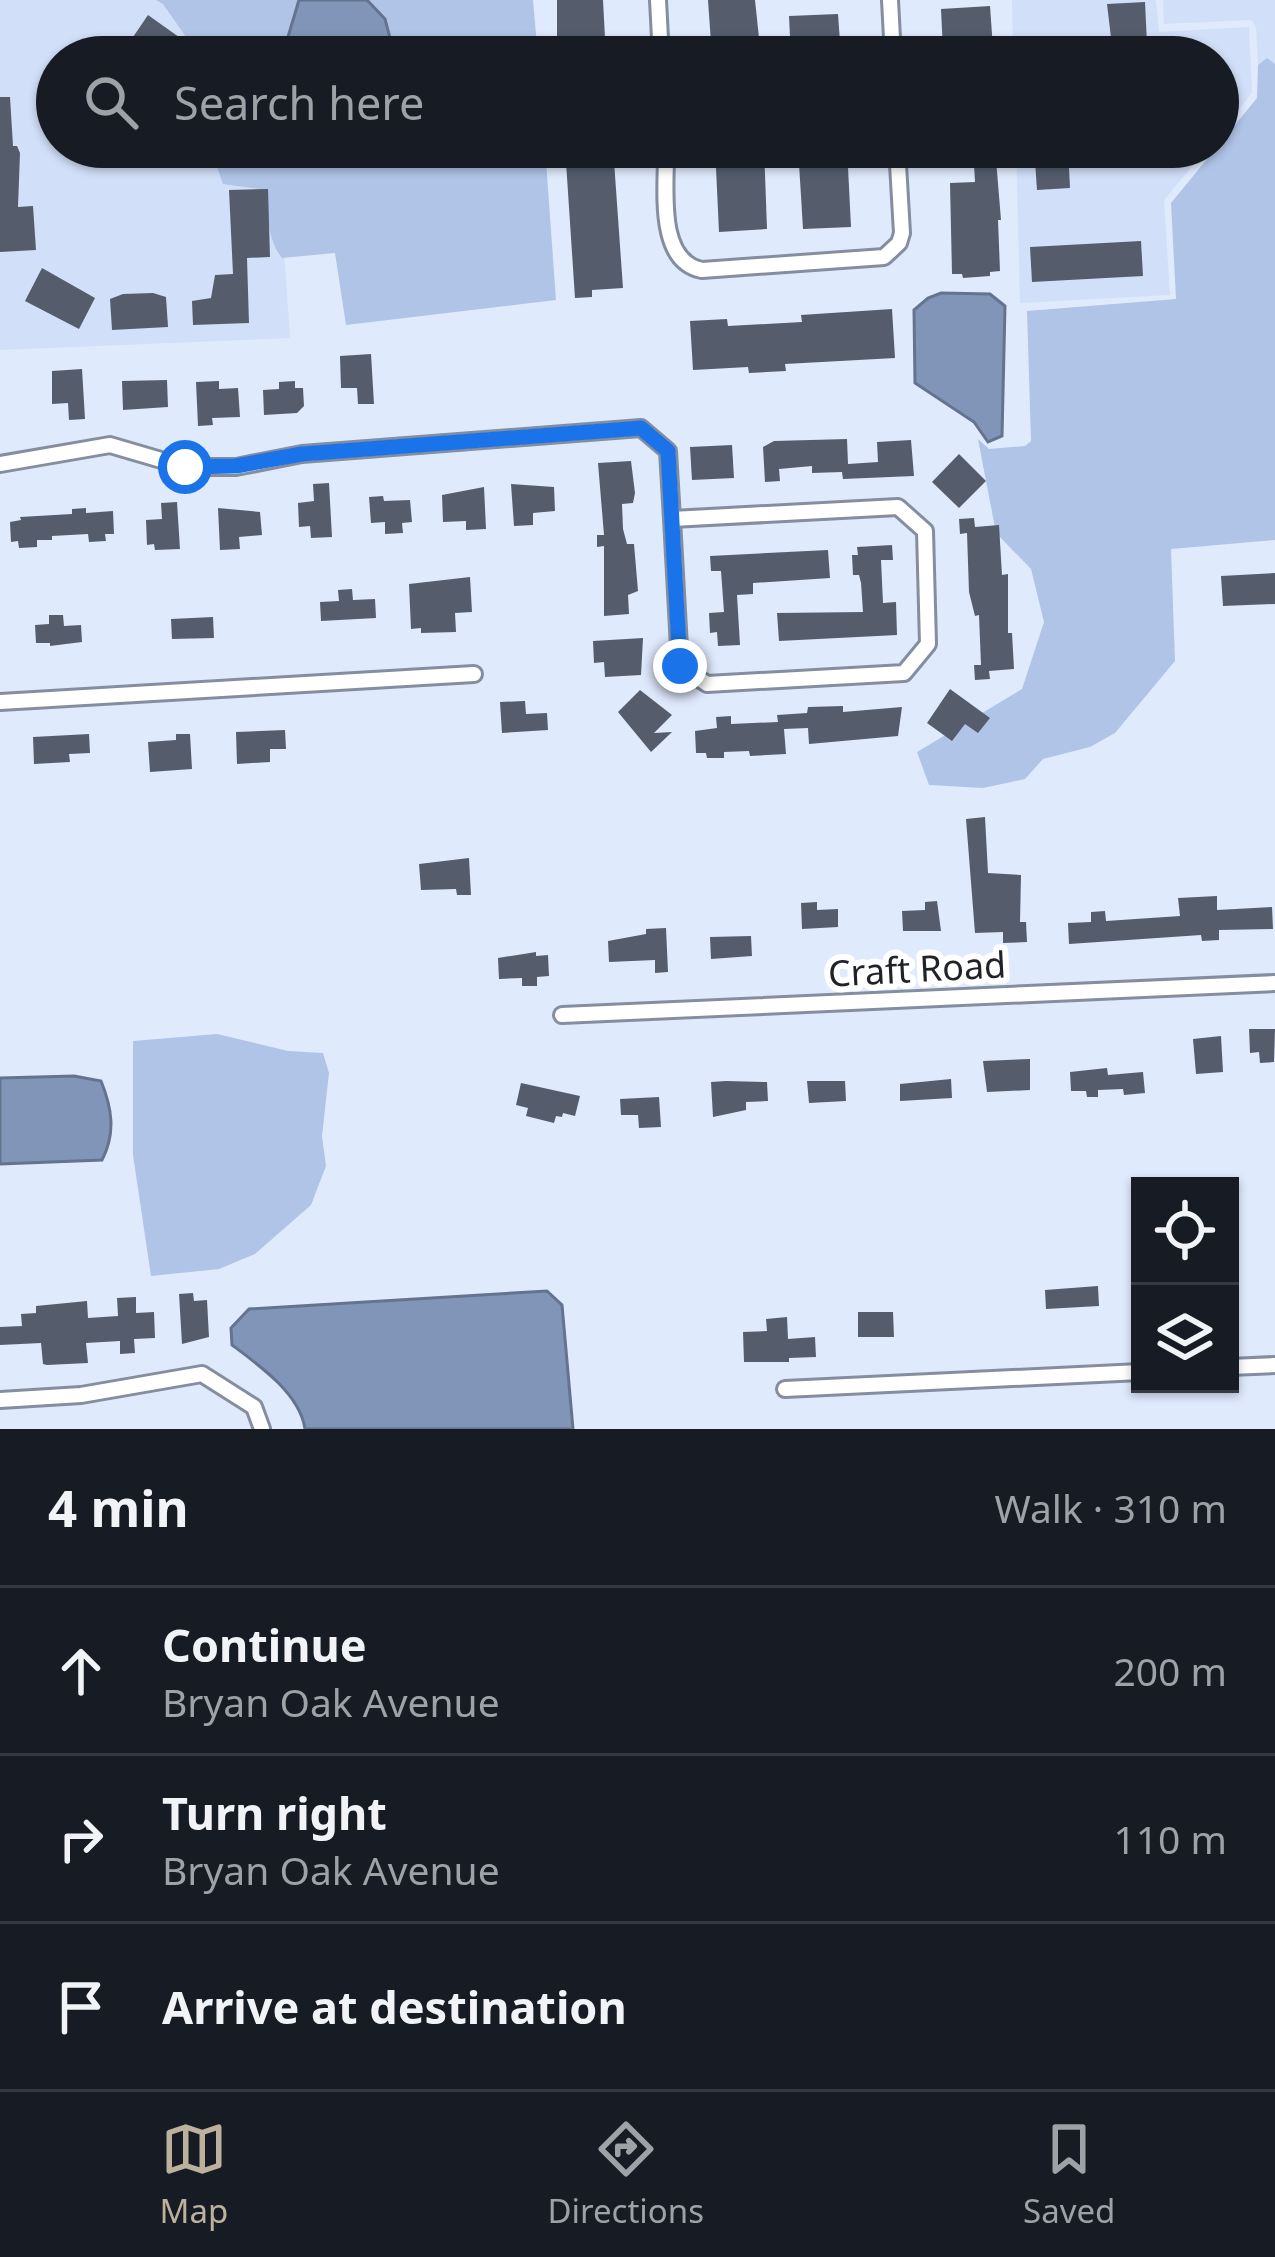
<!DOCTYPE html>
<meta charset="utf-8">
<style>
:root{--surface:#171b24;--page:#20242c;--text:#f1f3f6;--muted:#9ea1a6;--line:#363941;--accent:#bbb19d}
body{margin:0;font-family:"Noto Sans",sans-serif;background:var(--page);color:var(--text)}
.controls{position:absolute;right:36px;bottom:36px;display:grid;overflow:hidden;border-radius:0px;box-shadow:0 3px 9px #0004}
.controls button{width:108px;height:108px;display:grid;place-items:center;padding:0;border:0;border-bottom:3px solid var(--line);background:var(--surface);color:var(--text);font:60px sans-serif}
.stop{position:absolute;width:36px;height:36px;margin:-27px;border:9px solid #1a73e8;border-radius:50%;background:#fff}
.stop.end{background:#1a73e8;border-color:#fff;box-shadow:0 3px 12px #0008}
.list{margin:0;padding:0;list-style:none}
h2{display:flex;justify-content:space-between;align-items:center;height:156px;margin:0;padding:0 48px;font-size:51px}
h2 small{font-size:39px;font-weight:400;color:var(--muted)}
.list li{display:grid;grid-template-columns:78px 1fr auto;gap:36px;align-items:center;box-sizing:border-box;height:168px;padding:0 48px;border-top:3px solid var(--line)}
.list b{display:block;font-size:45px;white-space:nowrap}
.list p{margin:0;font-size:39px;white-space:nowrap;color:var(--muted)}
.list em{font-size:39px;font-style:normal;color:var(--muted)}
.icon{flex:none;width:66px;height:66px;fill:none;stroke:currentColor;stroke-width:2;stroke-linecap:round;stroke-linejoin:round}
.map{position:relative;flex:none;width:1275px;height:1429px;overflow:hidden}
.search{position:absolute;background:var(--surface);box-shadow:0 3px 9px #0004;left:36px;right:36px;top:36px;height:132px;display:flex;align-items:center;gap:30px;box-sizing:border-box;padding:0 42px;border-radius:66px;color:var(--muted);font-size:45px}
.sheet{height:660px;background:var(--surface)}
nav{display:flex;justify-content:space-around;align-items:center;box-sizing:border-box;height:168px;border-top:3px solid var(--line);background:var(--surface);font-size:33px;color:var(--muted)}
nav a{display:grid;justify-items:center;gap:6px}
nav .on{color:var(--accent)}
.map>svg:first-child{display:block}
.built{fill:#d1dff8}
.green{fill:#b0c4e7}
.water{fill:#8195b9;stroke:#64738e;stroke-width:3}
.building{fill:#555d6d}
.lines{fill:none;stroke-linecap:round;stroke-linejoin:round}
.minor-casing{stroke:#848e9f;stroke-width:20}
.minor{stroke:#fff;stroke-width:14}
.route{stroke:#1a73e8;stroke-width:15}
.labels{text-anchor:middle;stroke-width:12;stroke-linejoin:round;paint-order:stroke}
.street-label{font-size:36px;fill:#1f2329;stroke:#fff}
</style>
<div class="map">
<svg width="1275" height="1429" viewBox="0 0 1275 1429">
<rect width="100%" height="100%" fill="#e0eafd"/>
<g class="built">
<polygon points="0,0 268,0 272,57 57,57 57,147 277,147 290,338 0,350"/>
<polygon points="1012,0 1156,0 1159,32 1249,27 1252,93 1218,135 1218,57 1013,57"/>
<polygon points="1163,0 1275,0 1275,64 1267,59 1258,65 1256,27 1251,20 1164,24"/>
<polygon points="1016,147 1208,147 1164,200 1170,295 1020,303"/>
</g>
<g class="green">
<polygon points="156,0 299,0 282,57 200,57 163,4"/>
<polygon points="367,0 533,0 538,57 395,57 385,19"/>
<polygon points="1267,58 1275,64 1275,540 1171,549 1175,661 1115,733 1090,747 1043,759 1025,779 983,788 929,785 917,752 1022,689 1044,622 1031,569 996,533 978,439 989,449 1025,446 1031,441 1027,311 1176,299 1171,203 1257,98 1258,65"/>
<path d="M 217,147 L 300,147 C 320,159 341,153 362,147 L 545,147 L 556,300 L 346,325 L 335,253 L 282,258 C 266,239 270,210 259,189 L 223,184 L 217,167 Z"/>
<polygon points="217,1034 288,1051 323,1053 329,1073 322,1136 326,1166 311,1205 255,1254 219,1269 151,1276 133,1155 133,1041"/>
</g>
<g class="water">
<polygon points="299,0 367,0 385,19 395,57 282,57"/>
<polygon points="941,293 990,294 1005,306 1002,436 988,442 974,422 915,383 914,310 928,298"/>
<path d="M 74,1076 L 101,1081 C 112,1108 116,1133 102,1160 L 0,1164 L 0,1078 Z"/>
<path d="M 547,1291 L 562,1305 L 573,1429 L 305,1429 C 300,1394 259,1365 232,1345 L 231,1328 L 249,1309 Z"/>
</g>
<g class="building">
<polygon points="557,0 603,0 606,57 557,57"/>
<polygon points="708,0 755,0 761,57 712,57"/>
<polygon points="1145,2 1147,44 1112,46 1107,4"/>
<polygon points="990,6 993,48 943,51 941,9"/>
<polygon points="838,14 841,56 791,57 789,16"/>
<polygon points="148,15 207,57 154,57 131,40"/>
<polygon points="0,97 10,97 13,146 17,146 20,153 18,207 33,206 36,250 0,252"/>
<polygon points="565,147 613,147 623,288 592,290 592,297 575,298"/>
<polygon points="715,147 764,147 767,229 719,232"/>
<polygon points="798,147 847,147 851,227 803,229"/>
<polygon points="973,147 995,147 1001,220 998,220 1000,271 990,272 990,276 963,278 962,274 952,274 950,183 975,182"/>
<polygon points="1034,147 1068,147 1070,188 1037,190"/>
<polygon points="268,189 270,257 247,258 249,323 193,325 192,301 211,298 215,275 233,274 229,190"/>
<polygon points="1141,241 1143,276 1032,282 1030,247"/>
<polygon points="42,268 95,298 79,329 25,301"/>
<polygon points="153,293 166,297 168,327 112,330 110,299 123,294"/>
<polygon points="892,309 895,358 785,364 786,371 749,373 748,367 693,370 690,321 727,319 728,326 802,322 801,315"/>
<polygon points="371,354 374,404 358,404 357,388 341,388 340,356"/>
<polygon points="82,369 85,419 69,420 68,403 52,404 52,371"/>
<polygon points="167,380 168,407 123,410 122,381"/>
<polygon points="219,381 219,389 238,388 240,417 212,418 213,425 198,426 196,382"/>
<polygon points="295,381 295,388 303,388 304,406 297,413 264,415 263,390 279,389 279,382"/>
<polygon points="847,439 848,464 878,462 877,442 911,440 914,476 843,479 842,472 812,473 812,466 779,469 780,481 765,482 763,447 774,441"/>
<polygon points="732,445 734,478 692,480 690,447"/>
<polygon points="959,454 986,481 959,508 932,482"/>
<polygon points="631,461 635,493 633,503 622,504 623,529 627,544 634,544 638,591 628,595 629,614 604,616 604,546 597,547 597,535 604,535 598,463"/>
<polygon points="329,483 332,537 311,538 310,526 299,527 298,503 314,501 313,484"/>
<polygon points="511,484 554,487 555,511 533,513 533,525 514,526"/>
<polygon points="484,487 486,529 466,530 466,521 443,522 442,495"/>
<polygon points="383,496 384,501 410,500 412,522 402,523 403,533 385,534 385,522 371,523 369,497"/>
<polygon points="177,502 180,549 155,550 154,544 147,545 146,520 162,519 161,503"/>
<polygon points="86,508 86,513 113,511 114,534 105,534 106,541 89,542 88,534 52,536 52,540 37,540 37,547 19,548 18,541 11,542 10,522 21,520 20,517 72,514 72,509"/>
<polygon points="218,508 260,512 262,535 239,537 240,549 220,550"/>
<polygon points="974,518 975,527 999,525 1002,575 1008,574 1008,633 1012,633 1014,669 989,671 990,679 975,680 974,665 981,665 979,615 975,616 969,592 967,533 960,534 959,519"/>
<polygon points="892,545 893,560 881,560 883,603 896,602 897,635 779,641 777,613 863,612 861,583 859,575 853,575 852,555 858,555 857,547"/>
<polygon points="828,550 830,578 753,583 753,594 737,595 740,645 718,646 717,632 710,633 709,613 724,612 721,571 711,571 710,556"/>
<polygon points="1275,573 1275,604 1223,606 1221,576"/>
<polygon points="470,577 472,612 455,613 456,632 421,633 421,628 411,629 409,584"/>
<polygon points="352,589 353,600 375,599 376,618 321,621 320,602 339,601 338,590"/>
<polygon points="49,615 63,615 64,626 81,625 82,642 50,646 50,643 36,643 35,625 49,624"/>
<polygon points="213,617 214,638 172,639 171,619"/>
<polygon points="643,638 641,675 605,677 604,662 594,663 593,641"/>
<polygon points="950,689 990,718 978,733 965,724 952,741 927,723"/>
<polygon points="640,690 672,715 654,733 672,732 651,752 618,712"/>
<polygon points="525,701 526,714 547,713 548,730 502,733 500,702"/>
<polygon points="843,706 843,712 902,707 898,736 809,744 808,728 784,729 786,754 750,756 749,751 724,752 724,758 707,758 706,753 696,753 695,731 717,728 716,717 731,716 731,724 778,722 777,715 807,713 808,707"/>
<polygon points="285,730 286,749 270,749 270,762 237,764 236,732"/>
<polygon points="89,734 90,753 69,754 70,762 34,764 33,737"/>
<polygon points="176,734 190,734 192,769 150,772 148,742 176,740"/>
<polygon points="985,817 988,873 1021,875 1020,922 1026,922 1027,942 1003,943 1003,932 975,933 966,819"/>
<polygon points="469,858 471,895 457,895 456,889 421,890 419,864"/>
<polygon points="1217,896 1217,910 1272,907 1273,929 1219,930 1219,940 1202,941 1201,935 1069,944 1068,923 1091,922 1091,912 1105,911 1106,921 1180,916 1178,898"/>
<polygon points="937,901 941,931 903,931 902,911 925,910 925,902"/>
<polygon points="817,902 817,910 838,909 838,927 802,929 801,903"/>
<polygon points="666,928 668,972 655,973 655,960 609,962 608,941 646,934 646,929"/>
<polygon points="751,936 752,956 711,959 710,937"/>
<polygon points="536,952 536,956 548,955 549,976 537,977 537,986 522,986 522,978 499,979 498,958"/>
<polygon points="1249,1029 1275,1029 1274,1062 1260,1063 1259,1052 1250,1053"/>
<polygon points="1221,1036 1223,1072 1196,1074 1193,1039"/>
<polygon points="1030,1059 1030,1090 987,1092 983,1061"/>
<polygon points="1107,1068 1108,1075 1143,1072 1145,1093 1124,1095 1123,1089 1098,1090 1098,1097 1087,1097 1086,1091 1071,1091 1070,1072"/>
<polygon points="951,1079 952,1098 900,1101 900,1084"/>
<polygon points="726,1081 767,1082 768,1101 746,1102 746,1110 713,1117 711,1082"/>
<polygon points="807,1081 845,1081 846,1101 809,1103"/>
<polygon points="521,1083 580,1096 575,1116 563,1113 562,1117 556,1116 554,1123 526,1116 528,1108 516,1105"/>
<polygon points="659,1097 661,1127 639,1128 638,1115 621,1115 620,1099"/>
<polygon points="1098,1286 1099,1306 1046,1309 1045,1290"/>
<polygon points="193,1293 194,1301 207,1300 209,1337 182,1344 179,1294"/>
<polygon points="136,1297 136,1313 154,1312 155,1338 134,1339 135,1353 120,1354 120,1341 86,1343 88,1363 47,1365 43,1364 41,1343 0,1345 0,1327 22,1326 21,1314 36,1313 36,1306 87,1301 88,1318 118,1316 117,1298"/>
<polygon points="858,1312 893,1312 894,1337 858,1337"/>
<polygon points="787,1317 788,1339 815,1337 816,1357 789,1358 789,1362 744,1362 743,1332 767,1331 766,1319"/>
</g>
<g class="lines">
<defs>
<g id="minor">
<polyline points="658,0 661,57"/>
<polyline points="890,0 893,57"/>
<path d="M 666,147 C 667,184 655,261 702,270 L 884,257 L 899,243 L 902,233 L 897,147"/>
<polyline points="0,464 110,445 185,467 236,467 302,454 641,428 668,451 672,519"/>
<polygon points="898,507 925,531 928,644 904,673 707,684 680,666 672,519"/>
<polyline points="0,702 474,674"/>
<polyline points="562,1015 1275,983"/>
<polyline points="1230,1367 1275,1365"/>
<polyline points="785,1389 1140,1372"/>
<polyline points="0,1400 81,1395 202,1374 254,1407 262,1429"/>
</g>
</defs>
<use href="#minor" class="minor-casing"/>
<use href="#minor" class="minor"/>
</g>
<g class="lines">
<polyline class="route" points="185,467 236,466 302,454 641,428 668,451 680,666"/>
</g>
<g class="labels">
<g class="street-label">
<text transform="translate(917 969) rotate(-3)" y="13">Craft Road</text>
</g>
</g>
</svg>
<div class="controls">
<button><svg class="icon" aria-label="locate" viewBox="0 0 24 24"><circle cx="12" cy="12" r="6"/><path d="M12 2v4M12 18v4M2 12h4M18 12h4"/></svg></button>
<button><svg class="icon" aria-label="layers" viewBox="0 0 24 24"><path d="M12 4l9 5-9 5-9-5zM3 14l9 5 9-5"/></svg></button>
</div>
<div class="stop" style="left:185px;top:467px"></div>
<div class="stop end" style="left:680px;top:666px"></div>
<div class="search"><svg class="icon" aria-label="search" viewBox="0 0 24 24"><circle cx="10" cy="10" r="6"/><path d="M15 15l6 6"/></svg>Search here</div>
</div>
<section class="sheet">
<h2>4 min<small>Walk · 310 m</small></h2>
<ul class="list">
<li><svg class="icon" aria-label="ahead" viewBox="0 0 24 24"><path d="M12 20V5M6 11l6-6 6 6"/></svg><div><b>Continue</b><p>Bryan Oak Avenue</p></div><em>200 m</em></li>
<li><svg class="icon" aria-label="right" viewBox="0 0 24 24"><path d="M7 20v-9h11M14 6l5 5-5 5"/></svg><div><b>Turn right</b><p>Bryan Oak Avenue</p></div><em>110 m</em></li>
<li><svg class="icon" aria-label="arrive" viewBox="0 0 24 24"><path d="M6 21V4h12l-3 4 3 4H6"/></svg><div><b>Arrive at destination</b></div></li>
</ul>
</section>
<nav>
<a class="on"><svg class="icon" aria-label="map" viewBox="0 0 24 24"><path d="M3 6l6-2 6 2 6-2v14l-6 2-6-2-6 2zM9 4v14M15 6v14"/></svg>Map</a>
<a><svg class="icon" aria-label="directions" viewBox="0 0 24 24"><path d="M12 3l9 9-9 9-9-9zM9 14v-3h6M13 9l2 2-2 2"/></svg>Directions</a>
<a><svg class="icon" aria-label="saved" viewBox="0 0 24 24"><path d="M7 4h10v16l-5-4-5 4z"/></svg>Saved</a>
</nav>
